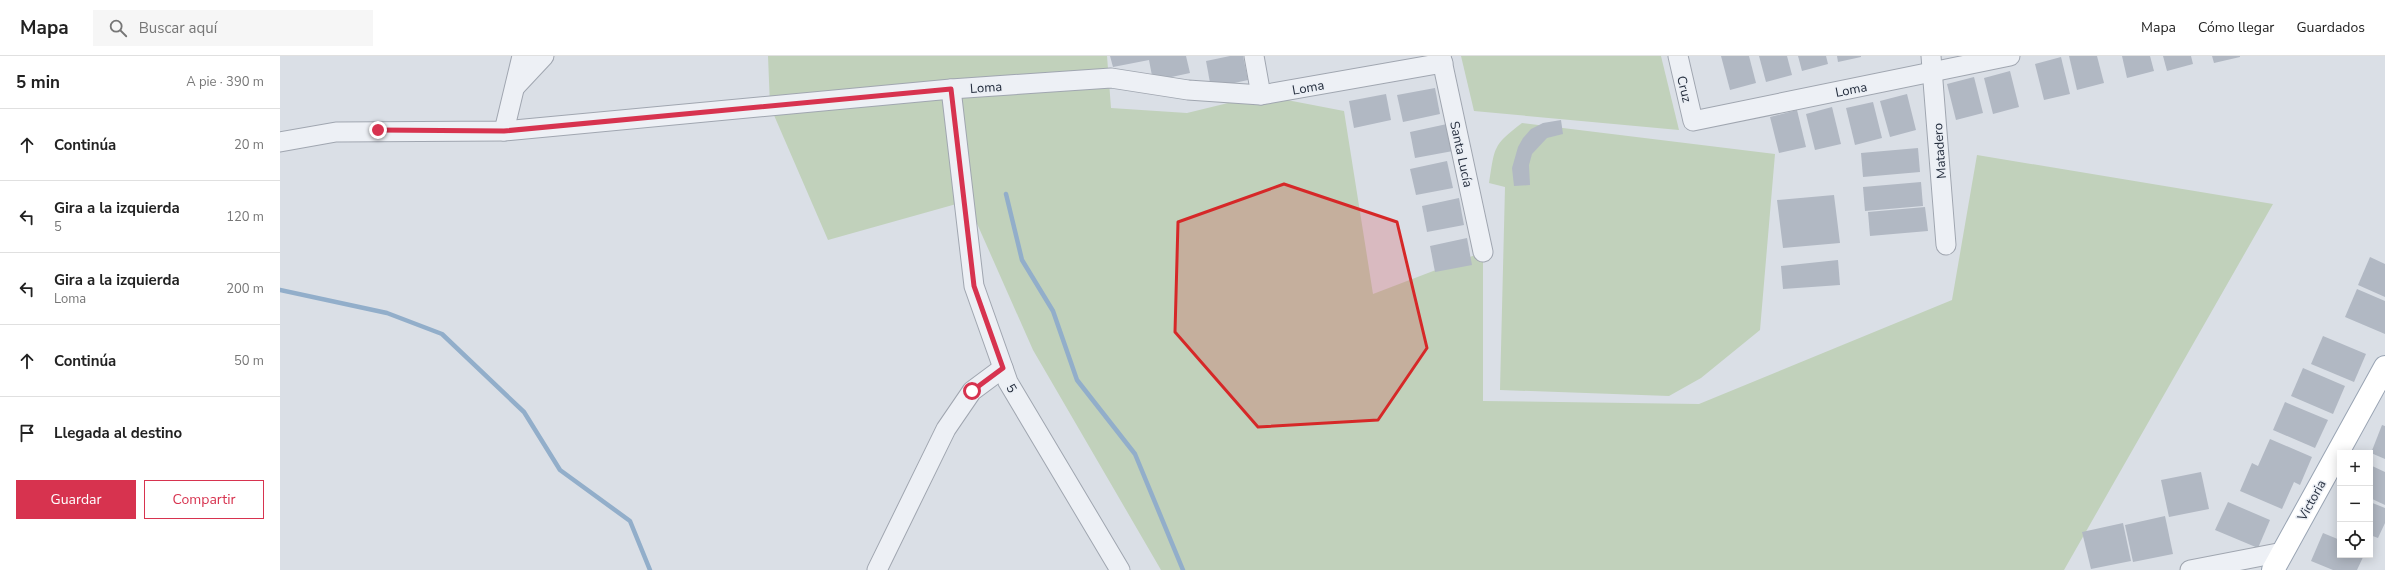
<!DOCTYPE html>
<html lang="es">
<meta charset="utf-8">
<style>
:root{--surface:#fff;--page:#f6f6f6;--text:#222;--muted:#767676;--line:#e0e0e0;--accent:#d7334f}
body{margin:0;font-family:"Nunito Sans",sans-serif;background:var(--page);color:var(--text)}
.controls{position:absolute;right:12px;bottom:12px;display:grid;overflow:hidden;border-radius:0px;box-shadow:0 2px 10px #0003}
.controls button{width:36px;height:36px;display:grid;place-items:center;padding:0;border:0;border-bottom:1px solid var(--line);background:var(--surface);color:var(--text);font:20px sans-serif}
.stop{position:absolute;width:12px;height:12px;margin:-9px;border:3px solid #d7334f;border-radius:50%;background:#fff}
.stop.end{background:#d7334f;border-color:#fff;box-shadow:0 1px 4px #0008}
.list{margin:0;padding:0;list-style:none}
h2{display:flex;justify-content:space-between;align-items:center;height:52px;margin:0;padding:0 16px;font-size:17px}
h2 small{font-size:13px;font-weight:400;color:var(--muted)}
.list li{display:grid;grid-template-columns:26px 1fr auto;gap:12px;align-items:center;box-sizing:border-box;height:72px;padding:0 16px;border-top:1px solid var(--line)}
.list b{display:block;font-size:15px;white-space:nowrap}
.list p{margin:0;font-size:13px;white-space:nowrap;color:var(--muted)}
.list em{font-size:13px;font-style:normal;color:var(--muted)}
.actions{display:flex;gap:8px;padding:12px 16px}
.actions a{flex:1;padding:9px 0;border:1px solid var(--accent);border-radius:0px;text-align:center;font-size:14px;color:var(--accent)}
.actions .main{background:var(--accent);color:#fff}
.icon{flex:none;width:22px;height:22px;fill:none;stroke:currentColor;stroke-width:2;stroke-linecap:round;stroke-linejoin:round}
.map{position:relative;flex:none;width:2105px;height:514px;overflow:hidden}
header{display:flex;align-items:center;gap:24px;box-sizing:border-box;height:56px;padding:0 20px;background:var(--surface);border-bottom:1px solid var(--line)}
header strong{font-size:19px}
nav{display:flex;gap:22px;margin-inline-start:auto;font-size:14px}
.search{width:280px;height:36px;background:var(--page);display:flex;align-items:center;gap:10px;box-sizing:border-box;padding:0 14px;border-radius:0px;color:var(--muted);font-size:15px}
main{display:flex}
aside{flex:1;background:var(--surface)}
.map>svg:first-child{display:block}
.green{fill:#c1d1bb}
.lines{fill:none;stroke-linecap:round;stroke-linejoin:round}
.stream{stroke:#92aeca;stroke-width:4.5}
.building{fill:#b1b8c3}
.minor-casing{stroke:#a0a6b0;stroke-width:21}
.major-casing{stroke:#99a4b3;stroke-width:24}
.minor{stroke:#edf0f5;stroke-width:19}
.major{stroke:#fff;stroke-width:22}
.route{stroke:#d7334f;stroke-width:5}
.marked{fill:#d62828;fill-opacity:0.2;stroke:#d62828;stroke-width:3;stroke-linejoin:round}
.labels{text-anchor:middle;stroke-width:3;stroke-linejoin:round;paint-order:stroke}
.street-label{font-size:13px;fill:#242d3d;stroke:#eaeef4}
</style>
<header>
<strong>Mapa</strong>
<div class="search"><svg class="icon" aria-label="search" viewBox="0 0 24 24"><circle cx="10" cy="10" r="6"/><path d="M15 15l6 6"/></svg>Buscar aquí</div>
<nav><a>Mapa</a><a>Cómo llegar</a><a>Guardados</a></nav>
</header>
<main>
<aside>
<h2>5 min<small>A pie · 390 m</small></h2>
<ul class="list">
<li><svg class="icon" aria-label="ahead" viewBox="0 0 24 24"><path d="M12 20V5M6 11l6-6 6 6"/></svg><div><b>Continúa</b></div><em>20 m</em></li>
<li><svg class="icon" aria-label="left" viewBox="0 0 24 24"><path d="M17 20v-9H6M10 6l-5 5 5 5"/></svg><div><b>Gira a la izquierda</b><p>5</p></div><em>120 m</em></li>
<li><svg class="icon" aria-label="left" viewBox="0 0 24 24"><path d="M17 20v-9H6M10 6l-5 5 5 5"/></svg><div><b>Gira a la izquierda</b><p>Loma</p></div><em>200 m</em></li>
<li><svg class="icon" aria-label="ahead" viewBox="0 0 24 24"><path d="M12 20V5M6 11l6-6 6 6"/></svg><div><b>Continúa</b></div><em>50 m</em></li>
<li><svg class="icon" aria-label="arrive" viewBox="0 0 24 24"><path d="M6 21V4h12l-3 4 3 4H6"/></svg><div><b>Llegada al destino</b></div></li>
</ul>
<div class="actions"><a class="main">Guardar</a><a>Compartir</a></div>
</aside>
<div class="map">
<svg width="2105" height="514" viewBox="0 0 2105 514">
<rect width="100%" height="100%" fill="#dadfe6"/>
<g class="green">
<polygon points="488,0 827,0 831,52 907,57 981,39 1064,55 1093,238 1203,196 1203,345 1419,348 1672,244 1697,99 1993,148 1784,514 881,514 753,294 687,145 548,184 490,50"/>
<polygon points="1181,0 1381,0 1399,74 1194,55"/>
<path d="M 1242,67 L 1495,98 L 1480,274 L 1421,322 L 1389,340 L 1220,334 L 1225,131 L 1209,127 C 1215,91 1212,90 1242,67 Z"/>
</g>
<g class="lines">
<g class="stream">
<polyline points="726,138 742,204 773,255 797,324 855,398 903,514"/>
<polyline points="0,234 107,257 162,278 244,356 280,414 350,465 370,514"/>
</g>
</g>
<g class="building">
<polygon points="830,0 906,0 910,17 873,25 869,4 833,11"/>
<polygon points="950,0 963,0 968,24 931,32 926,5"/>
<polygon points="1441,0 1469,0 1476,27 1450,34"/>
<polygon points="1479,0 1507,0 1512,19 1486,26"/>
<polygon points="1518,0 1546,0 1548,8 1522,15"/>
<polygon points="1557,0 1581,0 1581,1 1558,6"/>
<polygon points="1789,0 1817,0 1824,27 1797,34"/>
<polygon points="1842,0 1870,0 1874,15 1847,22"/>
<polygon points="1883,0 1911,0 1913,8 1887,15"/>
<polygon points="1932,0 1960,0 1960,1 1934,7"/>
<polygon points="1781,1 1790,38 1764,44 1755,8"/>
<polygon points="1730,15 1739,51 1713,58 1704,22"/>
<polygon points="1694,21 1703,57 1676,64 1667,28"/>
<polygon points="1155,32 1160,58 1123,66 1117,39"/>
<polygon points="1106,38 1111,64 1074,72 1069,45"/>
<polygon points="1627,38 1636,74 1610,81 1600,45"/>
<polygon points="1593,46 1602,82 1575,89 1566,52"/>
<polygon points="1552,51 1561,88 1535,94 1526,58"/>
<polygon points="1517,54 1526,91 1499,97 1490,61"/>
<polygon points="1281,64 1283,78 1267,82 1252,98 1249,109 1250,129 1234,130 1232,112 1238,91 1243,82 1251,73 1263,67"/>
<polygon points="1167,68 1173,95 1135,102 1130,76"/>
<polygon points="1638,92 1640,116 1583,121 1581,97"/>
<polygon points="1167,105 1173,132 1136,139 1130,113"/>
<polygon points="1641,126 1643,150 1585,155 1583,131"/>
<polygon points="1554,139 1560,187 1503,192 1497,144"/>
<polygon points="1179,142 1184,169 1147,176 1142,150"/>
<polygon points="1645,151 1648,175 1590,180 1588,156"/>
<polygon points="1187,182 1192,209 1155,216 1150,190"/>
<polygon points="2090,201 2105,208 2105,241 2078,229"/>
<polygon points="1558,204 1560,229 1503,233 1501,210"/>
<polygon points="2077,233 2105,245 2105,278 2065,261"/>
<polygon points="2043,280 2086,298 2074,326 2031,308"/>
<polygon points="2023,312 2065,330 2053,358 2011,340"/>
<polygon points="2005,346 2048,364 2035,392 1993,374"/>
<polygon points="2102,369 2105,370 2105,403 2091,397"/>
<polygon points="1990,383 2032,401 2020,429 2014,426 2002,453 1960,435 1972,407 1978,410"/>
<polygon points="2090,409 2105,416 2105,449 2090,442"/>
<polygon points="1921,416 1929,453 1889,461 1881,424"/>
<polygon points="1948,446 1990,464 1978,492 1935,474"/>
<polygon points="2090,446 2105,452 2105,467 2098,482 2090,479"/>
<polygon points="1885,460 1893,498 1853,506 1845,469"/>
<polygon points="1843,467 1851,505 1811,513 1802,476"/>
<polygon points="2043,477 2060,484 2060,499 2084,499 2077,514 2053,514 2031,505"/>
</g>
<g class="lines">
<defs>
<g id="minor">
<polyline points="974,0 981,39"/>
<polyline points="1161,0 1203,196"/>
<polyline points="1398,0 1413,65 1730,0"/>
<polyline points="1651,0 1666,189"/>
<polyline points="235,31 264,0"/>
<polyline points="671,33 694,230 728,326 840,514"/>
<polyline points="224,75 242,0"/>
<polyline points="0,86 56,76 224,75 671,33 831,22 908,34 981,39 1163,7"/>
<polyline points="597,514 666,373 692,335 723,312"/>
<polyline points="1910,514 2003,496"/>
</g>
<polyline id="major" points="1993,514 2105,311"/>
</defs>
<use href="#minor" class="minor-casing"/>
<use href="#major" class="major-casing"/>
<use href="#minor" class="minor"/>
<use href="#major" class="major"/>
</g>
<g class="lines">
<polyline class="route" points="98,74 224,75 671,33 694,230 723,312 692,335"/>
</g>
<path class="marked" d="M 1004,128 L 1117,166 L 1147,292 L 1098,364 L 978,371 L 895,276 L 898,166 Z"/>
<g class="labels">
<g class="street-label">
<text transform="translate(706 31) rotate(-4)" y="5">Loma</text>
<text transform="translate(1028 31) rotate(-10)" y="5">Loma</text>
<text transform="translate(1405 33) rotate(77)" y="5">Cruz</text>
<text transform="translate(1571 33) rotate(-11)" y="5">Loma</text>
<text transform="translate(1659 95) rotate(-94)" y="5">Matadero</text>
<text transform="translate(1182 98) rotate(78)" y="5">Santa Lucía</text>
<text transform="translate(732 332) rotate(61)" y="5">5</text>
<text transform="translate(2031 444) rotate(-61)" y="5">Victoria</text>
</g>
</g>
</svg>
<div class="controls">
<button>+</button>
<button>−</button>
<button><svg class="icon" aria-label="locate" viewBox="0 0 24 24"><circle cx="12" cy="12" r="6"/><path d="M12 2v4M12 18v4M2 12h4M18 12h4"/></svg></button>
</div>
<div class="stop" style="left:692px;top:335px"></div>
<div class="stop end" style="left:98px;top:74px"></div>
</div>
</main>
